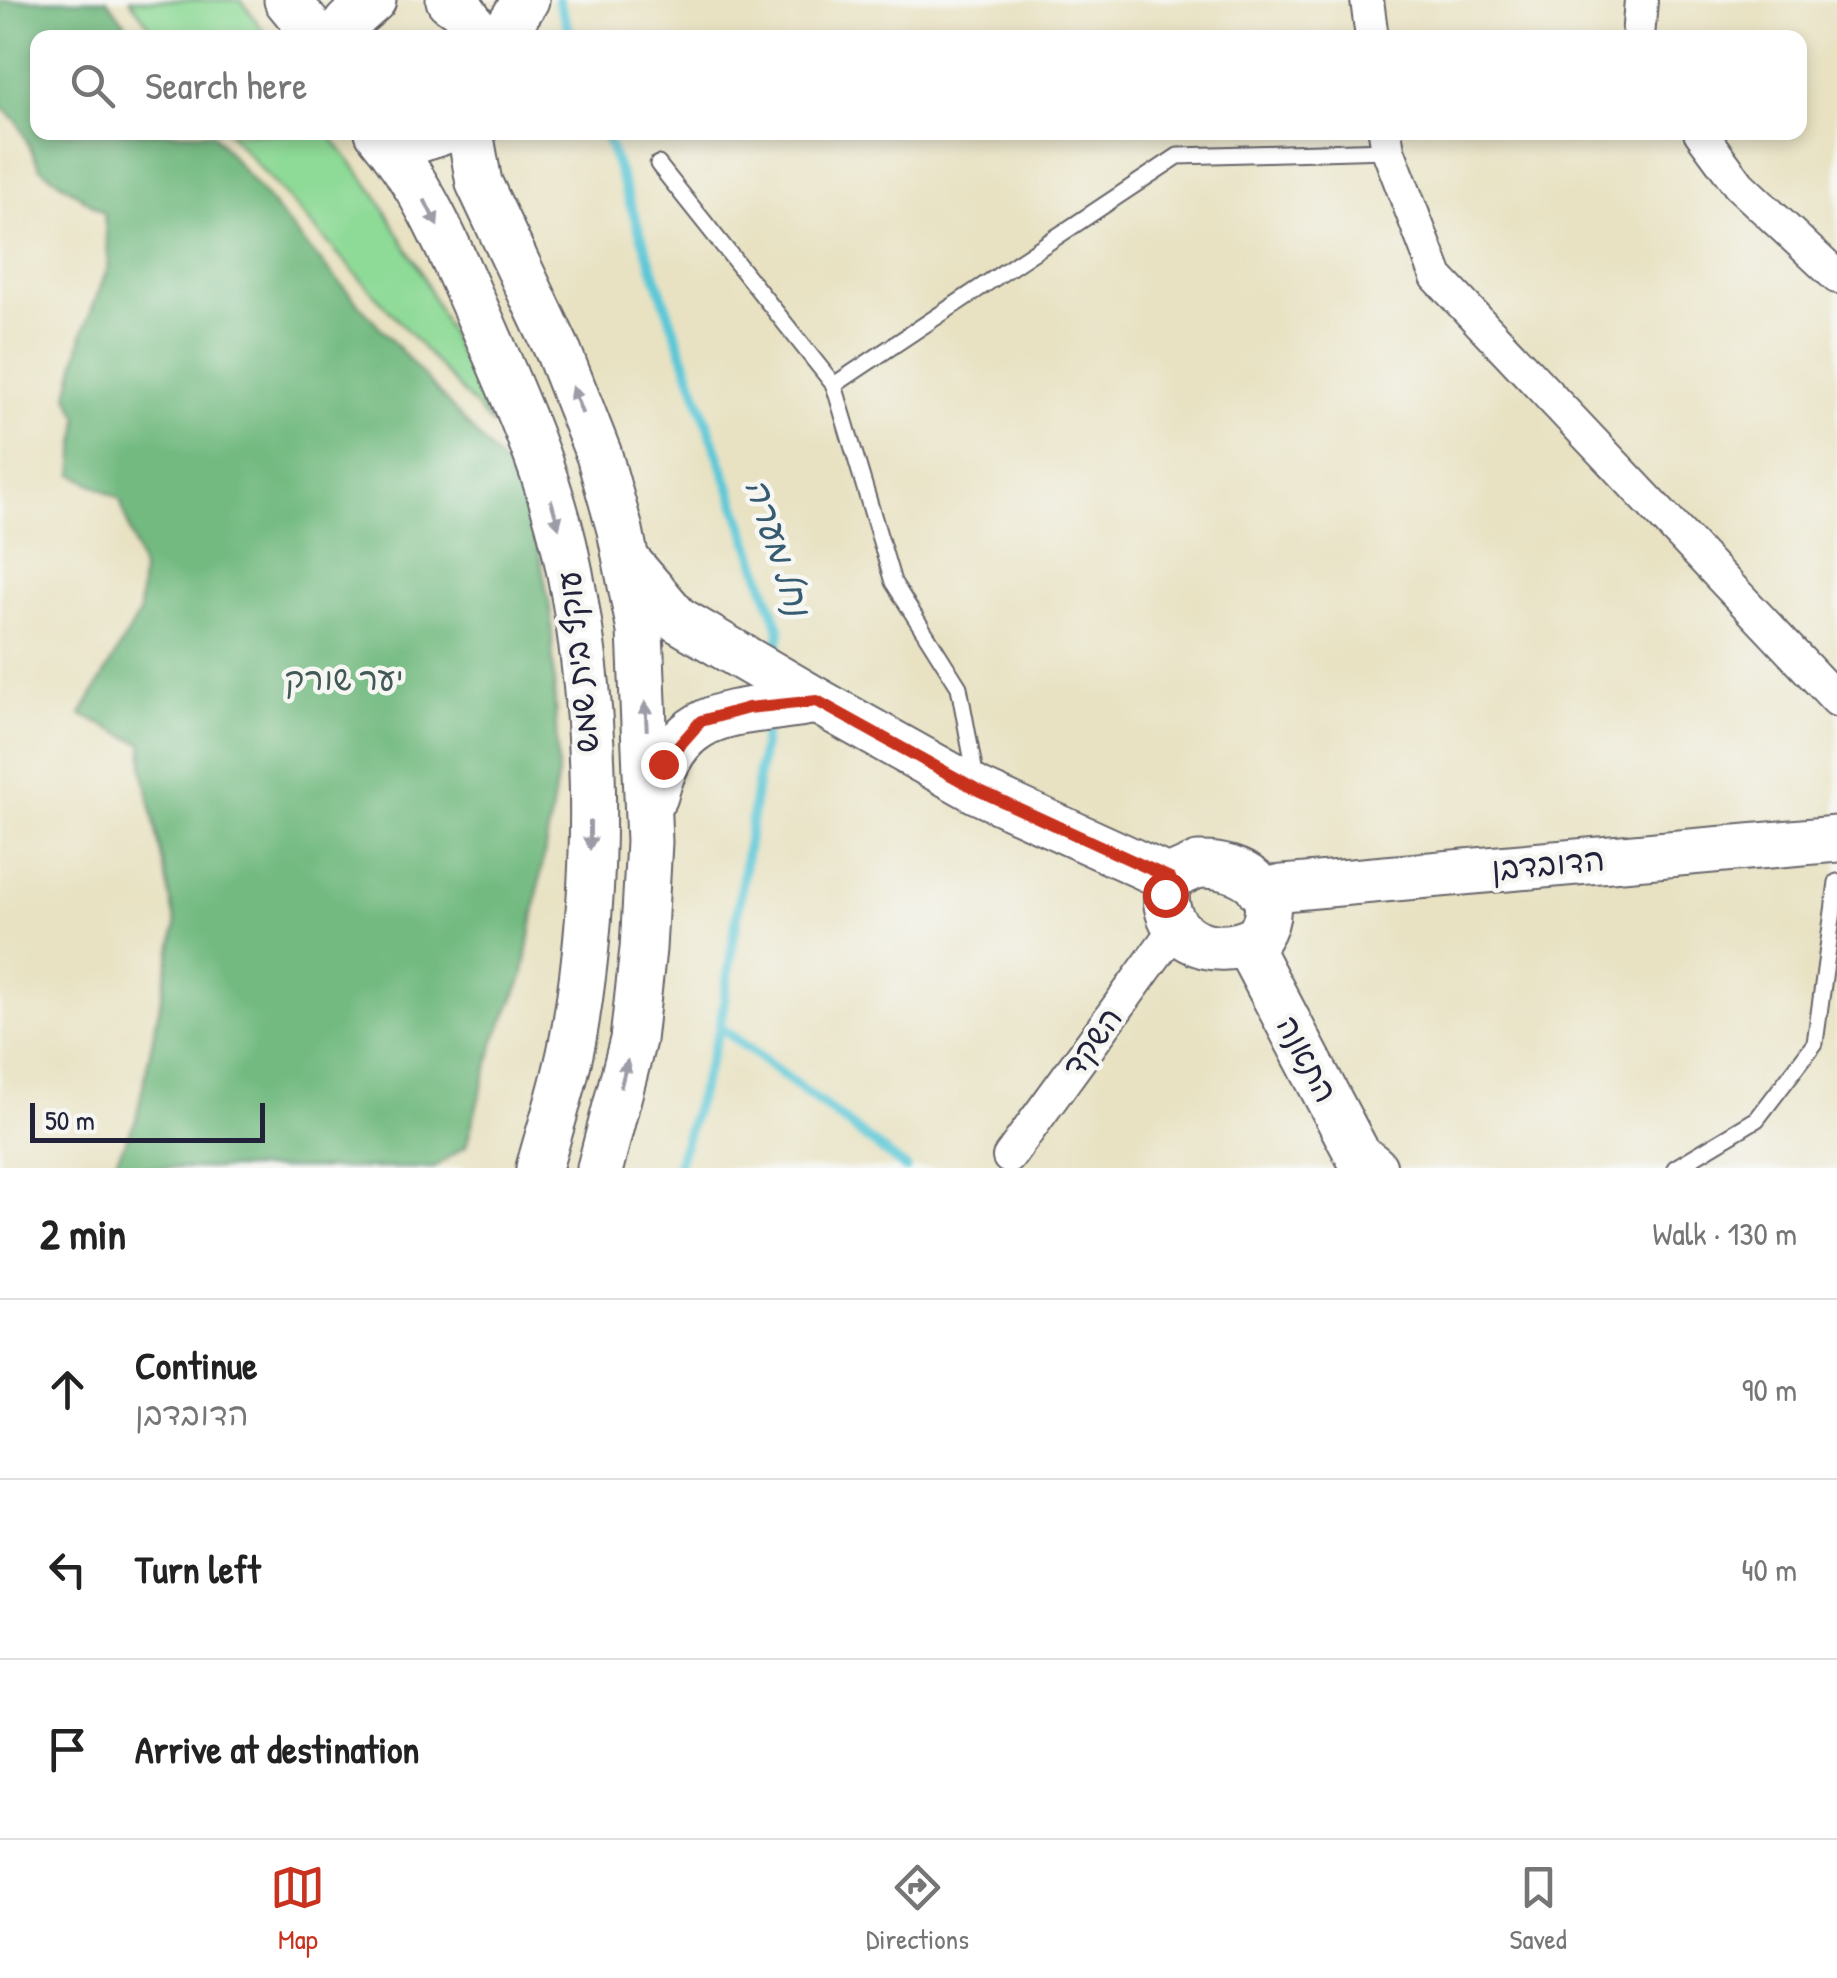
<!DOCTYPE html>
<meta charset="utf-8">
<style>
:root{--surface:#fff;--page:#f6f6f6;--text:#222;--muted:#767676;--line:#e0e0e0;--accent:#c8321e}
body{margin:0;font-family:"Patrick Hand","Playpen Sans Hebrew",sans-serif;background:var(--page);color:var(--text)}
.scale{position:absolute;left:30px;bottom:25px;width:235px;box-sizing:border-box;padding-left:10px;border:5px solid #22223b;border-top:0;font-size:28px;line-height:35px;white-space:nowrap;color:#22223b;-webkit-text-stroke:8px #f6f6f2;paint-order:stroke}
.stop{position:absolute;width:30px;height:30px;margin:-22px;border:8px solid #c8321e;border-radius:50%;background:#fff}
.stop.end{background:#c8321e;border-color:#fff;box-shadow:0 2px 10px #0008}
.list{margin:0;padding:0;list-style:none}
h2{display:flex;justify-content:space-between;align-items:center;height:130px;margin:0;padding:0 40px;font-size:42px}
h2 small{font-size:32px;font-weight:400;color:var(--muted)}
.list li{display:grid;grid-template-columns:65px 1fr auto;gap:30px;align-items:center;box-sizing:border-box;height:180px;padding:0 40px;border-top:2px solid var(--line)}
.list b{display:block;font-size:38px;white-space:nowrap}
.list p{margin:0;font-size:32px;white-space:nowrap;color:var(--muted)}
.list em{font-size:32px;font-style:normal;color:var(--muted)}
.icon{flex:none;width:55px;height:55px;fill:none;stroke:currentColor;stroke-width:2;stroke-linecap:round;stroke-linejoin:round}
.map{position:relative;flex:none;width:1837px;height:1168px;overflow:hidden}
.search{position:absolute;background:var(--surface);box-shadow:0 5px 15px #0003;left:30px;right:30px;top:30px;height:110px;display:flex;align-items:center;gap:25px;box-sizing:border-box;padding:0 35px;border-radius:20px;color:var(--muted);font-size:38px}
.sheet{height:670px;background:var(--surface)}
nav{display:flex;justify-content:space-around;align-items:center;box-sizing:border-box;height:140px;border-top:2px solid var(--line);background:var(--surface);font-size:28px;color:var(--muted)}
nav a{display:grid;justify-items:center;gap:5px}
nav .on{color:var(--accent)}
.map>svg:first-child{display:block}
.green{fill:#8eda97;stroke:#587e69;stroke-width:2.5}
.forest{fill:#72ba80;stroke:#4a6e5e;stroke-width:2.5}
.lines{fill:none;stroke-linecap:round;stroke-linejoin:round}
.stream{stroke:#5dc8d7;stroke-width:10}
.lane-casing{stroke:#67656a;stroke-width:19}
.street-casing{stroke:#67656a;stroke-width:36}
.secondary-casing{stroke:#67656a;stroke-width:49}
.lane{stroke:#fff;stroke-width:15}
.street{stroke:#fff;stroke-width:32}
.secondary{stroke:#fff;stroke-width:45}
.oneway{fill:#9c9ca7}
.route{stroke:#c8321e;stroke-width:12}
.labels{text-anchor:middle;stroke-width:9;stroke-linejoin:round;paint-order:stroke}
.street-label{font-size:32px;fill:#22223b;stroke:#f6f6f2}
.park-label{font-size:32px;fill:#425957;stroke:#f6f6f2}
.water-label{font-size:35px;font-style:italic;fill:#375c72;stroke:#f6f6f2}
</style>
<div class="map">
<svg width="1837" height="1168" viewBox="0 0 1837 1168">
<rect width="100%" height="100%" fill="#f6f6f2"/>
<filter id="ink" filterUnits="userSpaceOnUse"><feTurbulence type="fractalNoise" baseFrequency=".01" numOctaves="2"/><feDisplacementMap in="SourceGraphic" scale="20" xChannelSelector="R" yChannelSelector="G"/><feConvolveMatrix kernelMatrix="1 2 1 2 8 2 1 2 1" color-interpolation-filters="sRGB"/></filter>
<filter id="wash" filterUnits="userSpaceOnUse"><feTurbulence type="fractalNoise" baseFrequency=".0048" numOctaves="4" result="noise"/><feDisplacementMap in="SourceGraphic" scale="40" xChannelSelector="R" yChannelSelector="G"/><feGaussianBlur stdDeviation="2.25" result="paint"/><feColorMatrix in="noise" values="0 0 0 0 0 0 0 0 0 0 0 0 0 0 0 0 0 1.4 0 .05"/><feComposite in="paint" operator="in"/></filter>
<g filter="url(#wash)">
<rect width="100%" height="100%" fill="#e8e2c2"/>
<g class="green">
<polygon points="130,0 241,0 268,37 158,37"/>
<polygon points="229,133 328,133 375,193 422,274 493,426"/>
</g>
<polygon class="forest" points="0,0 107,0 136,37 38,38 38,132 212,133 306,245 518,481 540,556 551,613 558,773 523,978 495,1040 466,1146 434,1168 112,1168 136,1120 176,926 143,768 143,744 81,715 139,614 142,570 120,499 73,474 79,418 68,395 83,332 109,265 104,213 40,168 17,121 0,105"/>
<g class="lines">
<g class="stream">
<polyline points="558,0 572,38"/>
<polyline points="605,132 780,631 775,662"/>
<polyline points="720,1027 906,1168"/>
<polyline points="677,1168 720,1027 767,719"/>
</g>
</g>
</g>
<g filter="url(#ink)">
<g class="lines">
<defs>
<g id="lane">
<polyline points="658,164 834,385 893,582 959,687 976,779"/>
<polyline points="834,385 1178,156 1388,150"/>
<polyline points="1675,1168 1757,1119 1815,1043 1837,882"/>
</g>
<g id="street">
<polyline points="1367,0 1372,38"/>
<polyline points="1638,38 1641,0"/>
<polyline points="1385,132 1388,150 1437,277 1837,700"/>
<polyline points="1700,132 1739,185 1837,277"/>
<polyline points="1009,1157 1176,927"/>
</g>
<g id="secondary">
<polyline points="287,0 318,38"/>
<polyline points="449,0 462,9 481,38"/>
<polyline points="341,38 347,23 373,0"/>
<polyline points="501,38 526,0"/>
<path d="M 378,132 C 426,189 453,258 483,325 C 514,396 546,469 564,545 C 599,700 601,872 575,1028 C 567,1075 552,1122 539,1168"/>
<polyline points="379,132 418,140 442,132"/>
<polyline points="470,132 479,183 559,353 599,455 620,530 640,631 649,842 643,949 633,1040 600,1168"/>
<polyline points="630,564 677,619 817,701 978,791 1169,878"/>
<path d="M 655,796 C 679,701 737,716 817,701"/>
<path d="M 1198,865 C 1241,863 1288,891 1258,937 C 1213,964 1153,936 1169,878 Z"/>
<polyline points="1260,890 1837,839"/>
<polyline points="1247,944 1358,1155 1374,1168"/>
</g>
</defs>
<use href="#lane" class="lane-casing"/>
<use href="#street" class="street-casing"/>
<use href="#secondary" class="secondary-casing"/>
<use href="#lane" class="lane"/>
<use href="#street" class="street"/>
<use href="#secondary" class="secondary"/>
</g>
<defs><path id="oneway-solid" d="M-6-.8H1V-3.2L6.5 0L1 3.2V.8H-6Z" transform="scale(2.5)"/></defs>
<g class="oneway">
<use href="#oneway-solid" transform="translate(431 213) rotate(64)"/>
<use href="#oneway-solid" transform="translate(577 400) rotate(-111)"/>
<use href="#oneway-solid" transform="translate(555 514) rotate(74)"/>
<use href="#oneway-solid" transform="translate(646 716) rotate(-93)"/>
<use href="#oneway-solid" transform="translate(590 835) rotate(90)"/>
<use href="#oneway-solid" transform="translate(624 1074) rotate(-76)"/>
</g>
</g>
<g class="lines" filter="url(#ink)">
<polyline class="route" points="663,764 701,721 748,708 817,701 978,790 1170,878 1165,894"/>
</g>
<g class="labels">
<g class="street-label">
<text transform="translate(578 662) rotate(-96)" y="11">עוקף בית שמש</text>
<text transform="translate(1548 864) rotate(-5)" y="11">הדובדבן</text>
<text transform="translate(1092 1042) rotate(-54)" y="11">השקד</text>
<text transform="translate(1307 1059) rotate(62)" y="11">התאנה</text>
</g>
<g class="park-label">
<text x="344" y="690">יער שורק</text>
</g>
<g class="water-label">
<text transform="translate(778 547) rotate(72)" y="12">נחל מערה</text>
</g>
</g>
</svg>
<div class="scale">50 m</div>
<div class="stop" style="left:1165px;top:894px"></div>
<div class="stop end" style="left:663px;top:764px"></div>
<div class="search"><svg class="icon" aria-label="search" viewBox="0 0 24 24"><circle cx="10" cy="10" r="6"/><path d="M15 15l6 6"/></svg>Search here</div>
</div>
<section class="sheet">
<h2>2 min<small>Walk · 130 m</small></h2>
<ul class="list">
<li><svg class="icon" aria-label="ahead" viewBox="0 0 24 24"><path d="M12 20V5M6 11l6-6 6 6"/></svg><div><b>Continue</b><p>הדובדבן</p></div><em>90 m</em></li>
<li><svg class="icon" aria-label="left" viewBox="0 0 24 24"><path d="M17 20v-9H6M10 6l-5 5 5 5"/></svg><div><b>Turn left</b></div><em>40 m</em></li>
<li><svg class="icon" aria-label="arrive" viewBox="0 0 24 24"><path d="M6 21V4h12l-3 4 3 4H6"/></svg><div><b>Arrive at destination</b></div></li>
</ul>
</section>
<nav>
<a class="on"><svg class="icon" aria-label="map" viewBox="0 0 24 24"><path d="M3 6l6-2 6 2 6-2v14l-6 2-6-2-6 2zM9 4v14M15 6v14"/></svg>Map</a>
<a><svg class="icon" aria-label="directions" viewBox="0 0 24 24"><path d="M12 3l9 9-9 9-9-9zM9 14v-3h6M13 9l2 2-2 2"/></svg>Directions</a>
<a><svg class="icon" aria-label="saved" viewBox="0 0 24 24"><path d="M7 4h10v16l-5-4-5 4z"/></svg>Saved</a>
</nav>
